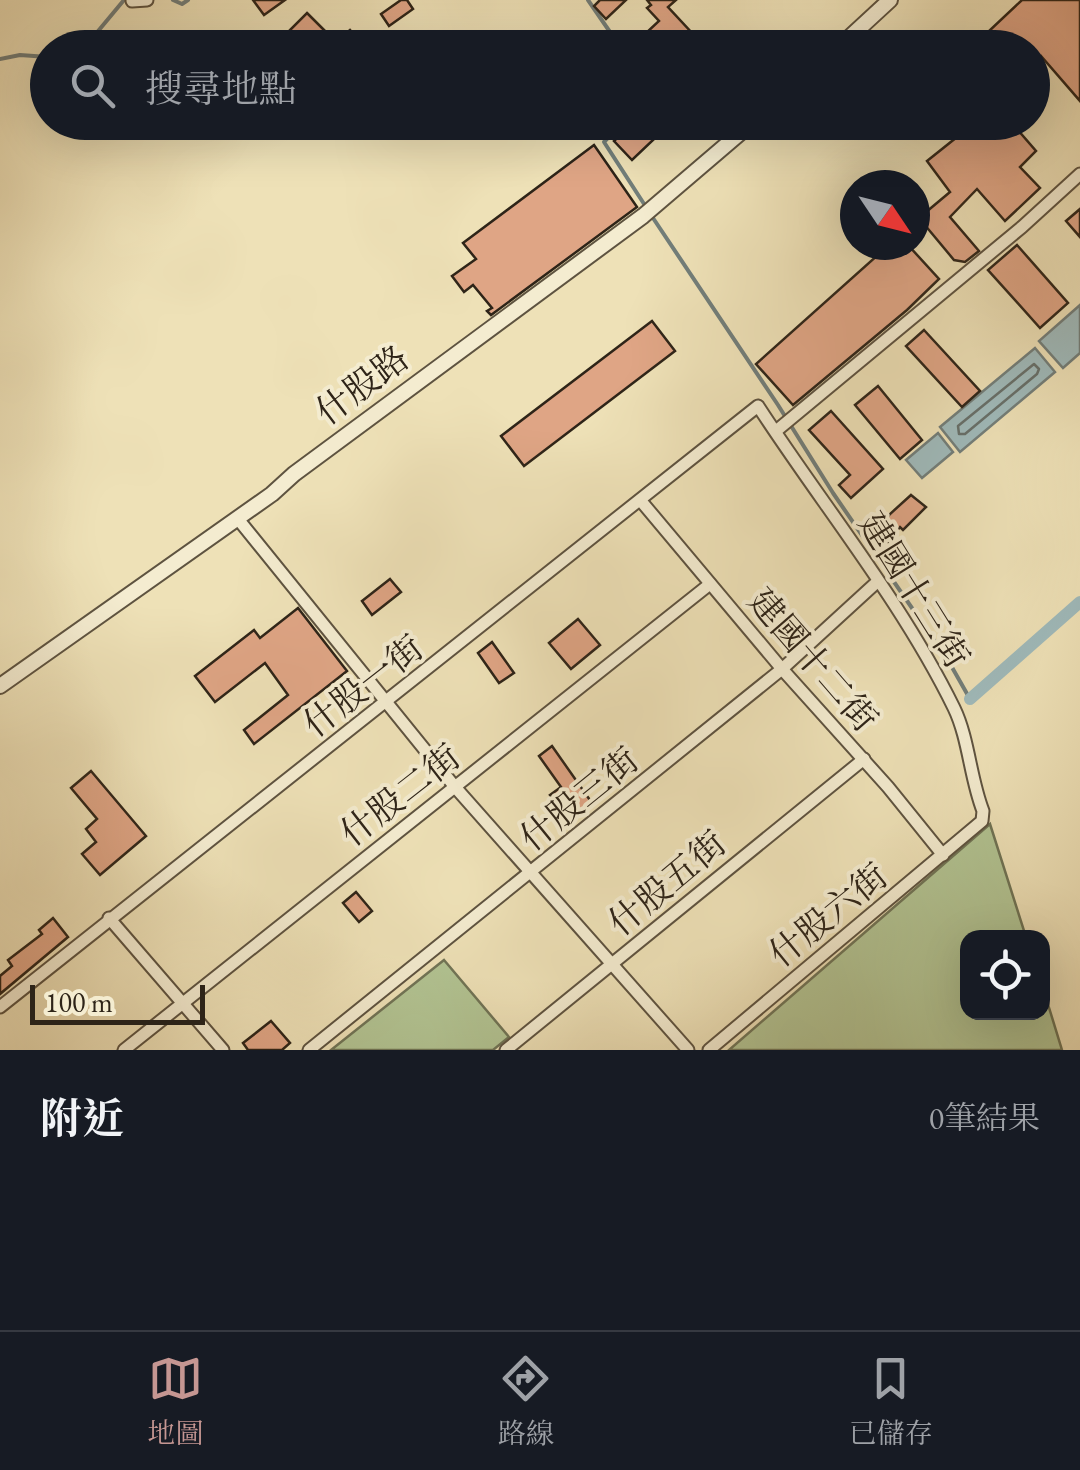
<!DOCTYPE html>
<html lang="zh-TW">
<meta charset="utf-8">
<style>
:root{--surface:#171b24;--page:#242831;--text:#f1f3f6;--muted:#9ea1a6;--line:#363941;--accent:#c59692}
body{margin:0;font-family:"EB Garamond","Noto Serif TC",serif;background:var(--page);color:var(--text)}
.controls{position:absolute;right:30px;bottom:30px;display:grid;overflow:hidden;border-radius:20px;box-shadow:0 10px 40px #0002}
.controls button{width:90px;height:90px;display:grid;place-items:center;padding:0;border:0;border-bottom:2px solid var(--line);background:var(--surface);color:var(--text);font:50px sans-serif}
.compass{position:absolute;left:840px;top:170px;width:90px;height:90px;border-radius:50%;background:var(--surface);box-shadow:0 10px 40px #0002;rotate:125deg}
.scale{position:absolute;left:30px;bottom:25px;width:175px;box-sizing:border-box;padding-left:10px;border:5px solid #2e2418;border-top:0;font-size:28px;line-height:35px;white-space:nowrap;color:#2e2418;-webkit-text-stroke:8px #f4ecd0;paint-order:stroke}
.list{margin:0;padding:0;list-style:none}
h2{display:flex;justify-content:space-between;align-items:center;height:130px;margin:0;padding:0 40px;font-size:42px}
h2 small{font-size:32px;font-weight:400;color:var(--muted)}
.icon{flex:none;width:55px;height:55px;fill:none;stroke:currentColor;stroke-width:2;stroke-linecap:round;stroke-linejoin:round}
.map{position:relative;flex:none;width:1080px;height:1050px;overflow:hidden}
.search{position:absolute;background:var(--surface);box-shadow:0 10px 40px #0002;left:30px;right:30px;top:30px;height:110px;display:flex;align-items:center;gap:25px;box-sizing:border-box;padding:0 35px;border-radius:55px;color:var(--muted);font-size:38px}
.sheet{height:280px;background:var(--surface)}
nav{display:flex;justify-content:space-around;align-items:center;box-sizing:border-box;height:140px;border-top:2px solid var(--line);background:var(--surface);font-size:28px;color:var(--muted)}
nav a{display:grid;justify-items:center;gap:5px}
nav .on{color:var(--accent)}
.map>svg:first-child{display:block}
.green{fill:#b2c493;stroke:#707456;stroke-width:2.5}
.water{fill:#9fbabb;stroke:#727e7a;stroke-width:2.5}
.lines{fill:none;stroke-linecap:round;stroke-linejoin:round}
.shore{stroke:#666f6a;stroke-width:2.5}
.stream{stroke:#727e7a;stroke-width:4}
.canal{stroke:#9fbabb;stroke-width:12}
.building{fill:#dfa585;stroke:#2e2418;stroke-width:2.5}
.minor-casing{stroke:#5e5340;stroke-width:15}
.tertiary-casing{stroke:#5e5340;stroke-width:18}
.minor{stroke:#f4ecd0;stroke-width:11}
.tertiary{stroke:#f4ecd0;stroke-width:14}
.labels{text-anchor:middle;stroke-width:8;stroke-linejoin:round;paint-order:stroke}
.street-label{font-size:35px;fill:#2e2418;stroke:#f4ecd0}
</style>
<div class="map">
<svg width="1080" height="1050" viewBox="0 0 1080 1050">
<rect width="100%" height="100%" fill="#eee1b7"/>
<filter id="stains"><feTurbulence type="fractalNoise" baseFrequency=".002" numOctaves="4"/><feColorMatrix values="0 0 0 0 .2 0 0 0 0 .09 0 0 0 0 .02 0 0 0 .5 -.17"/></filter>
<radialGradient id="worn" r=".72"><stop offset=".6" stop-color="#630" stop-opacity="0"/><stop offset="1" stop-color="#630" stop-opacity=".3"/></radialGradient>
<g class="green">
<polygon points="990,824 1026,937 968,938 968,1012 1042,1012 1043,988 1062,1050 729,1050"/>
<polygon points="444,960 509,1037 493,1050 331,1050"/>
</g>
<g class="water">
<polygon points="1080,305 1080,353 1063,368 1039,341"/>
<polygon points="1035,348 1055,372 960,452 940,427"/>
<polygon points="938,433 953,452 922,478 906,460"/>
</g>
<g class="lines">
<polygon class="shore" points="1034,364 1039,369 1037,374 965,434 959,434 958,426"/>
<g class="stream">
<polyline points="173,0 182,4 188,0"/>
<polyline points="588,0 621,48"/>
<polyline points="76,48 94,36 124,0"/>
<polyline points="0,59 20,55 48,57"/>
<polyline points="623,122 604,142 646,207"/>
<polyline points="651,215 778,405 833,493 949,662 970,699"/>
</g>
<polyline class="canal" points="970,699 1080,602"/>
</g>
<g class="building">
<polygon points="253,0 285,0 264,15"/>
<polygon points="401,0 407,0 413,9 389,26 381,14"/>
<polygon points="600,0 626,0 606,19 594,6"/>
<polygon points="647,0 676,0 668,7 706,48 630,48 659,21 647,8 651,5"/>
<polygon points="1022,0 1080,0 1080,101 1041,56 1032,64 1032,48 971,48"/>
<polygon points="307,13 336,42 350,30 360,41 353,48 292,48 282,38"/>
<polygon points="634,122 672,122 632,160 614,141"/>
<polygon points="943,122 1011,122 1036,151 1020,167 1040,188 1005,221 977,189 950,217 979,251 965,262 954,260 919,218 950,192 927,161 957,137"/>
<polygon points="594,145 637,207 491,315 487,311 492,308 473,285 464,292 452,276 476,259 463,243"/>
<polygon points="1080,209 1080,237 1066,221"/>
<polygon points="889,245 908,245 939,279 907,310 793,405 756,364"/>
<polygon points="1017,245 1068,303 1040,328 988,270"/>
<polygon points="652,321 675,351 524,466 501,436"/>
<polygon points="924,330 980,391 962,407 906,346"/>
<polygon points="878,386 922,440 900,459 855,405"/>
<polygon points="831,411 883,469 851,498 839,485 850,475 809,430"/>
<polygon points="911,495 926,507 903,530 900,527 888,542 876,532 890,514"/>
<polygon points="390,579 401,592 372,615 362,601"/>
<polygon points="298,608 347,671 254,744 244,730 288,695 265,663 215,702 195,676 254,630 260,638"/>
<polygon points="578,619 600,645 571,669 549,643"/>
<polygon points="492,642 514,673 499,683 478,653"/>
<polygon points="552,746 592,803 570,820 550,795 561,787 539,756"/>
<polygon points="91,771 146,836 100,875 82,854 96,842 86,829 97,819 71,788"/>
<polygon points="356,892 372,911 359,922 343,903"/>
<polygon points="53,918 68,937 0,994 0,976 12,966 8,960 42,934 39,930"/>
<polygon points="271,1021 290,1043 282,1050 248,1050 243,1043"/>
</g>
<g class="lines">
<defs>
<g id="minor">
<polyline points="132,1 147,0"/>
<polyline points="776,431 1022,227 1080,174"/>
<polyline points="641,501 782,669 888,787 943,855"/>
<polyline points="238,519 455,787 688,1050"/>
<polyline points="109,918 223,1050"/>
<path d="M 0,1007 L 758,406 C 823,506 901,600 954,708 C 969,739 970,778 983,811 L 982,821 L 709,1050"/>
<polyline points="124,1050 710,584"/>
<polyline points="309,1050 782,669 877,582"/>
<polyline points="506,1050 864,759"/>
</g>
<g id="tertiary">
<polyline points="838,48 890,0"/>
<polyline points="0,686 272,494 294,474 643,216 753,122"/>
</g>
</defs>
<use href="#minor" class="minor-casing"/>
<use href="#tertiary" class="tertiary-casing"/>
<use href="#minor" class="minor"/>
<use href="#tertiary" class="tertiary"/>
</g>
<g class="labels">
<g class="street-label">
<text transform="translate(362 385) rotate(-37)" y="12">什股路</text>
<text transform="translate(914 590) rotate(58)" y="12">建國十三街</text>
<text transform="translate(813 660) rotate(49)" y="12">建國十二街</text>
<text transform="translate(363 686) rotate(-38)" y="12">什股一街</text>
<text transform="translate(400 795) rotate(-38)" y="12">什股二街</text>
<text transform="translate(579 799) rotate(-39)" y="12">什股三街</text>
<text transform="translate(667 883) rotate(-40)" y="12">什股五街</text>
<text transform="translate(828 915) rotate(-39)" y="12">什股六街</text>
</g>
</g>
<rect width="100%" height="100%" filter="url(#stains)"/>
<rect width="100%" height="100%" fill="url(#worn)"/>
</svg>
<div class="controls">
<button><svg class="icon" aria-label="locate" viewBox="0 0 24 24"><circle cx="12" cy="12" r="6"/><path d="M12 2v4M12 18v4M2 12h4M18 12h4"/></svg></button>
</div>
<svg class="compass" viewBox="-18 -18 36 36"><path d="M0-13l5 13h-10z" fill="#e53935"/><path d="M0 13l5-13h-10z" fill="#9ea1a6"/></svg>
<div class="scale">100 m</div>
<div class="search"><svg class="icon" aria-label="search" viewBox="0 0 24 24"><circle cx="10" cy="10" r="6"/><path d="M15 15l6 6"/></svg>搜尋地點</div>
</div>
<section class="sheet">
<h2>附近<small>0筆結果</small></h2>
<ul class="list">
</ul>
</section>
<nav>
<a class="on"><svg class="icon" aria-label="map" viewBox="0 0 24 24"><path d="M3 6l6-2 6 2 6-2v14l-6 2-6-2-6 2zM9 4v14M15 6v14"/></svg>地圖</a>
<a><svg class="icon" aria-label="directions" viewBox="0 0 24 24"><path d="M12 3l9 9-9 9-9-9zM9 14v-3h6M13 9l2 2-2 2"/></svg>路線</a>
<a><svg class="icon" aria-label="saved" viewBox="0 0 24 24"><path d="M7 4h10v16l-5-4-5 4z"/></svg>已儲存</a>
</nav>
